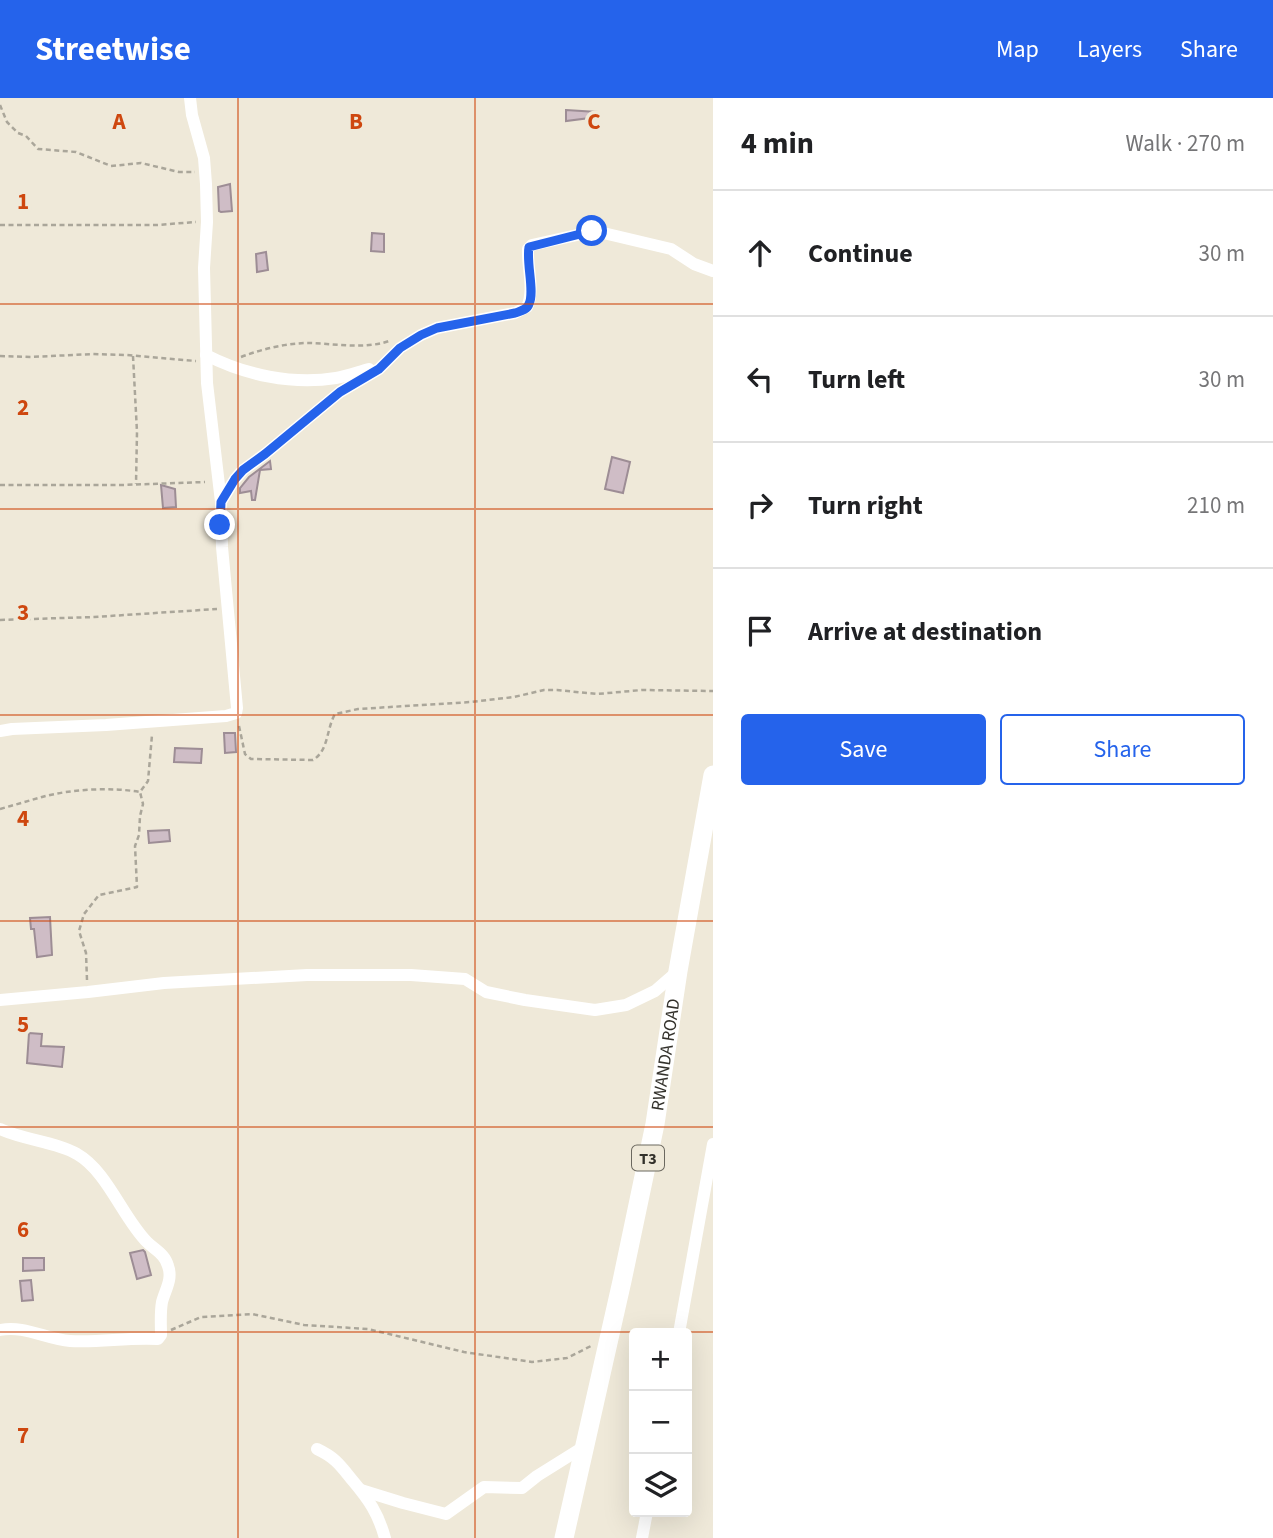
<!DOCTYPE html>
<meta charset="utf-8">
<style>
:root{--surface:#fff;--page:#f6f6f6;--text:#202124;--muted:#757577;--line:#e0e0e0;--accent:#2563eb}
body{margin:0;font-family:"Source Sans 3",sans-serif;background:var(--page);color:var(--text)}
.controls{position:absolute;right:21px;bottom:21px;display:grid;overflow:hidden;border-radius:7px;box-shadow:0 7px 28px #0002}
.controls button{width:63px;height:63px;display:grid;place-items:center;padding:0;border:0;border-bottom:2px solid var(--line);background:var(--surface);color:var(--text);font:35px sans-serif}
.stop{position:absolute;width:21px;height:21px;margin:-16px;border:5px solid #2563eb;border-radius:50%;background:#fff}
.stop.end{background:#2563eb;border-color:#fff;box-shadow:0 2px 7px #0008}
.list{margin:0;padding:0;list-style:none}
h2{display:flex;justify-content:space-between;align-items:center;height:91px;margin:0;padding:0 28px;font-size:30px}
h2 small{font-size:23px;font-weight:400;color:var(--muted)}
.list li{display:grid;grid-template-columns:46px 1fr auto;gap:21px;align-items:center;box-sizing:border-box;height:126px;padding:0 28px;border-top:2px solid var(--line)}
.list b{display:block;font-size:26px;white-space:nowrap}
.list em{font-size:23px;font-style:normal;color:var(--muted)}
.actions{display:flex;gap:14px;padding:21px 28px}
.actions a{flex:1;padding:16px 0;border:2px solid var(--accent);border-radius:7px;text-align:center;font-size:24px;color:var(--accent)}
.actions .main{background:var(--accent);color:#fff}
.icon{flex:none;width:38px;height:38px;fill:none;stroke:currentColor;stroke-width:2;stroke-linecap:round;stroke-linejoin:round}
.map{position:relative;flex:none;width:713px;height:1440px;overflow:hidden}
header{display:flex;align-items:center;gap:42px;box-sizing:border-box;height:98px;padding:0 35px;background:var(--accent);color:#fff}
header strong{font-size:33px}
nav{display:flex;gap:38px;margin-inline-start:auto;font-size:24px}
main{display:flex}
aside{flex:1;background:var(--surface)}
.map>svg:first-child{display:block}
.building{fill:#cfbdc6;stroke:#9d8d95;stroke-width:2}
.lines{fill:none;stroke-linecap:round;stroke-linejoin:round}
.path{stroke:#aaa69a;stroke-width:2.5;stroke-dasharray:5 3.5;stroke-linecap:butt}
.minor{stroke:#fff;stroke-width:12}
.highway{stroke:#fff;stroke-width:19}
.route{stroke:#2563eb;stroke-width:9}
.grid{fill:none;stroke:#ce470f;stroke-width:2;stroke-opacity:0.55}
.labels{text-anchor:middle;stroke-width:7;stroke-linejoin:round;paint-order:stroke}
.shield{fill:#efe9d9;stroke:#6b685f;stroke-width:2}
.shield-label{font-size:16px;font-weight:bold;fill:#33312b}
.street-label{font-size:18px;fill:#33312b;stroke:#efe9d9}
.grid-label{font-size:23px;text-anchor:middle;font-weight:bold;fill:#ce470f;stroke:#efe9d9;stroke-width:7;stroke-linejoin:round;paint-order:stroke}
</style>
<header>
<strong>Streetwise</strong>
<nav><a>Map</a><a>Layers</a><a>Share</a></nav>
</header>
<main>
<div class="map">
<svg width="713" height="1440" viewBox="0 0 713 1440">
<rect width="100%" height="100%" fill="#efe9d9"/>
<g class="building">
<polygon points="566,12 597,14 597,19 566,23"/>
<polygon points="230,86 232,113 221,114 219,113 218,89"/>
<polygon points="372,135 384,136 384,154 371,153"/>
<polygon points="266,154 268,172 257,174 256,156"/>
<polygon points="612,359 630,364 623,395 605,391"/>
<polygon points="270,363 271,371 260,372 255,402 252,402 251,393 240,395 240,390 249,379"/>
<polygon points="161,387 175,391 176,409 163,410"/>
<polygon points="224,635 235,635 236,654 225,655"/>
<polygon points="175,650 202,651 201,665 174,664"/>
<polygon points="169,732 170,743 149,745 148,733"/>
<polygon points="50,819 52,857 37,859 34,831 31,831 30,820"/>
<polygon points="29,935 42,936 41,948 64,949 62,969 27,965"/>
<polygon points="143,1152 145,1154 151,1177 137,1181 130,1155"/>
<polygon points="23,1160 44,1160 44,1172 23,1173"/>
<polygon points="31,1182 33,1202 22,1203 20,1183"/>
</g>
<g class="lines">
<g class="path">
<polyline points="0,7 7,24 18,35 26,38 38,51 76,54 111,68 141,65 179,74 195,74"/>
<polyline points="0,127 157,127 196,124"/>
<polyline points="0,258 31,259 93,256 126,257 196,263"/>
<polyline points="133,258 137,334 136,386"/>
<path d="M 241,259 C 262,251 283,246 306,245 C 333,245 363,252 389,243"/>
<polyline points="0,387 122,387 205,384"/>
<polyline points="0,522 94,519 217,511"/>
<path d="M 239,628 L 245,656 L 251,661 L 313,662 C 329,652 326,632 335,616 L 358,611 L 471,604 L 514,599 L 544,592 L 557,592 L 597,596 L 642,592 L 713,593"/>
<path d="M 0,711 C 14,707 28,703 42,699 C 71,691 111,689 140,694"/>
<polyline points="87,882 86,855 79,833 84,816 99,797 137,789 135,748 139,737 140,718 143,706 140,694 148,683 152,637"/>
<polyline points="171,1232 201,1219 252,1216 304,1227 368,1231 464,1254 532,1264 567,1260 591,1248"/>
</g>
<g class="minor">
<path d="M 206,257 C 245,277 292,287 336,280 C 347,278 358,274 369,271"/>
<path d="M 221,404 L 235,381 L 243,372 L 265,356 L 340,294 L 379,271 L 400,250 L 421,237 L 437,230 L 515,215 L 527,209 C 535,192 527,169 528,151 L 532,147 L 595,133 L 671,151 L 694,166 L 713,173"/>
<polyline points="0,633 12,631 106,627 226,618 236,615 237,610 222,449 221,404 207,285 204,170 207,124 206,86 204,60 192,17 190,0"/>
<polyline points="0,902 88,894 164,885 307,877 411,877 465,881 486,894 525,902 595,912 626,907 655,893 678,873"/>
<path d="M 0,1031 C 23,1042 57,1044 77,1056 C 107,1073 123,1120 147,1144 C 155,1152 165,1156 168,1168 C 173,1181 165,1192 162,1204 C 160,1215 161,1226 161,1237 L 158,1241 C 128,1239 99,1245 70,1243 C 46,1241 24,1227 0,1232"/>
<polyline points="679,1235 713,1046"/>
<path d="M 317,1351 C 336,1360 340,1367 353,1383 C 369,1402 378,1415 385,1440"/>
<polyline points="361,1392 403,1405 446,1416 484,1389 522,1390 537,1378 585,1348"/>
<polyline points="642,1440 647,1414"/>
</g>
<path class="highway" id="s1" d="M 564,1440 L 622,1183 L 655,1026 L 678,873 L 713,677"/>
</g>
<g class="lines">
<path class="route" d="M 220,427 L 221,404 L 235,381 L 243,372 L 265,356 L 340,294 L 379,271 L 400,250 L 421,237 L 437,230 L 515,215 C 521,213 527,212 529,206 C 535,194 526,165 529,149 L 592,133"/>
</g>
<path class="grid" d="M 238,0 L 238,1440M 475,0 L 475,1440M 0,206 L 713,206M 0,411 L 713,411M 0,617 L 713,617M 0,823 L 713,823M 0,1029 L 713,1029M 0,1234 L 713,1234"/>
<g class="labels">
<rect class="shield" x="632" y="1047.5" width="32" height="25" rx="5"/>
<g class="shield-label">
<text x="648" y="1066">T3</text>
</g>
<g class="street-label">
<text dy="6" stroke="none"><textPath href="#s1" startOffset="494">RWANDA ROAD</textPath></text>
</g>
</g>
<g class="grid-label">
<text x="119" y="31">A</text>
<text x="356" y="31">B</text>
<text x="594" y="31">C</text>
<text x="23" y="111">1</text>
<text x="23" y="317">2</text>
<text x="23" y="522">3</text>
<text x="23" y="728">4</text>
<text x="23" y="934">5</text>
<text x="23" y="1139">6</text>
<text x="23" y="1345">7</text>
</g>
</svg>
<div class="controls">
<button>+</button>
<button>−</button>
<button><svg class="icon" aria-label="layers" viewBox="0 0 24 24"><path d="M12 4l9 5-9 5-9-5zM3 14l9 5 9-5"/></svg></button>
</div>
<div class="stop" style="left:592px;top:133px"></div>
<div class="stop end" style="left:220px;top:427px"></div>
</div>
<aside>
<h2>4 min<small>Walk · 270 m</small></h2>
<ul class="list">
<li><svg class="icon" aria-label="ahead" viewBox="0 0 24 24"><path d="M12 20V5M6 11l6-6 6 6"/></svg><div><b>Continue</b></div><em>30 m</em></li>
<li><svg class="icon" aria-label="left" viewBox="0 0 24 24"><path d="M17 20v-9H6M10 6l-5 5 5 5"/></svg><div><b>Turn left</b></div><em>30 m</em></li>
<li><svg class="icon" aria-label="right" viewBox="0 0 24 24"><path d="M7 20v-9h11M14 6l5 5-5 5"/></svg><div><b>Turn right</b></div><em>210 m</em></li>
<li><svg class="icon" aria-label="arrive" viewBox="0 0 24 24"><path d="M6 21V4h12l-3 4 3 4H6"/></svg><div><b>Arrive at destination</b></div></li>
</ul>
<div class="actions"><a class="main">Save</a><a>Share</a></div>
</aside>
</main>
